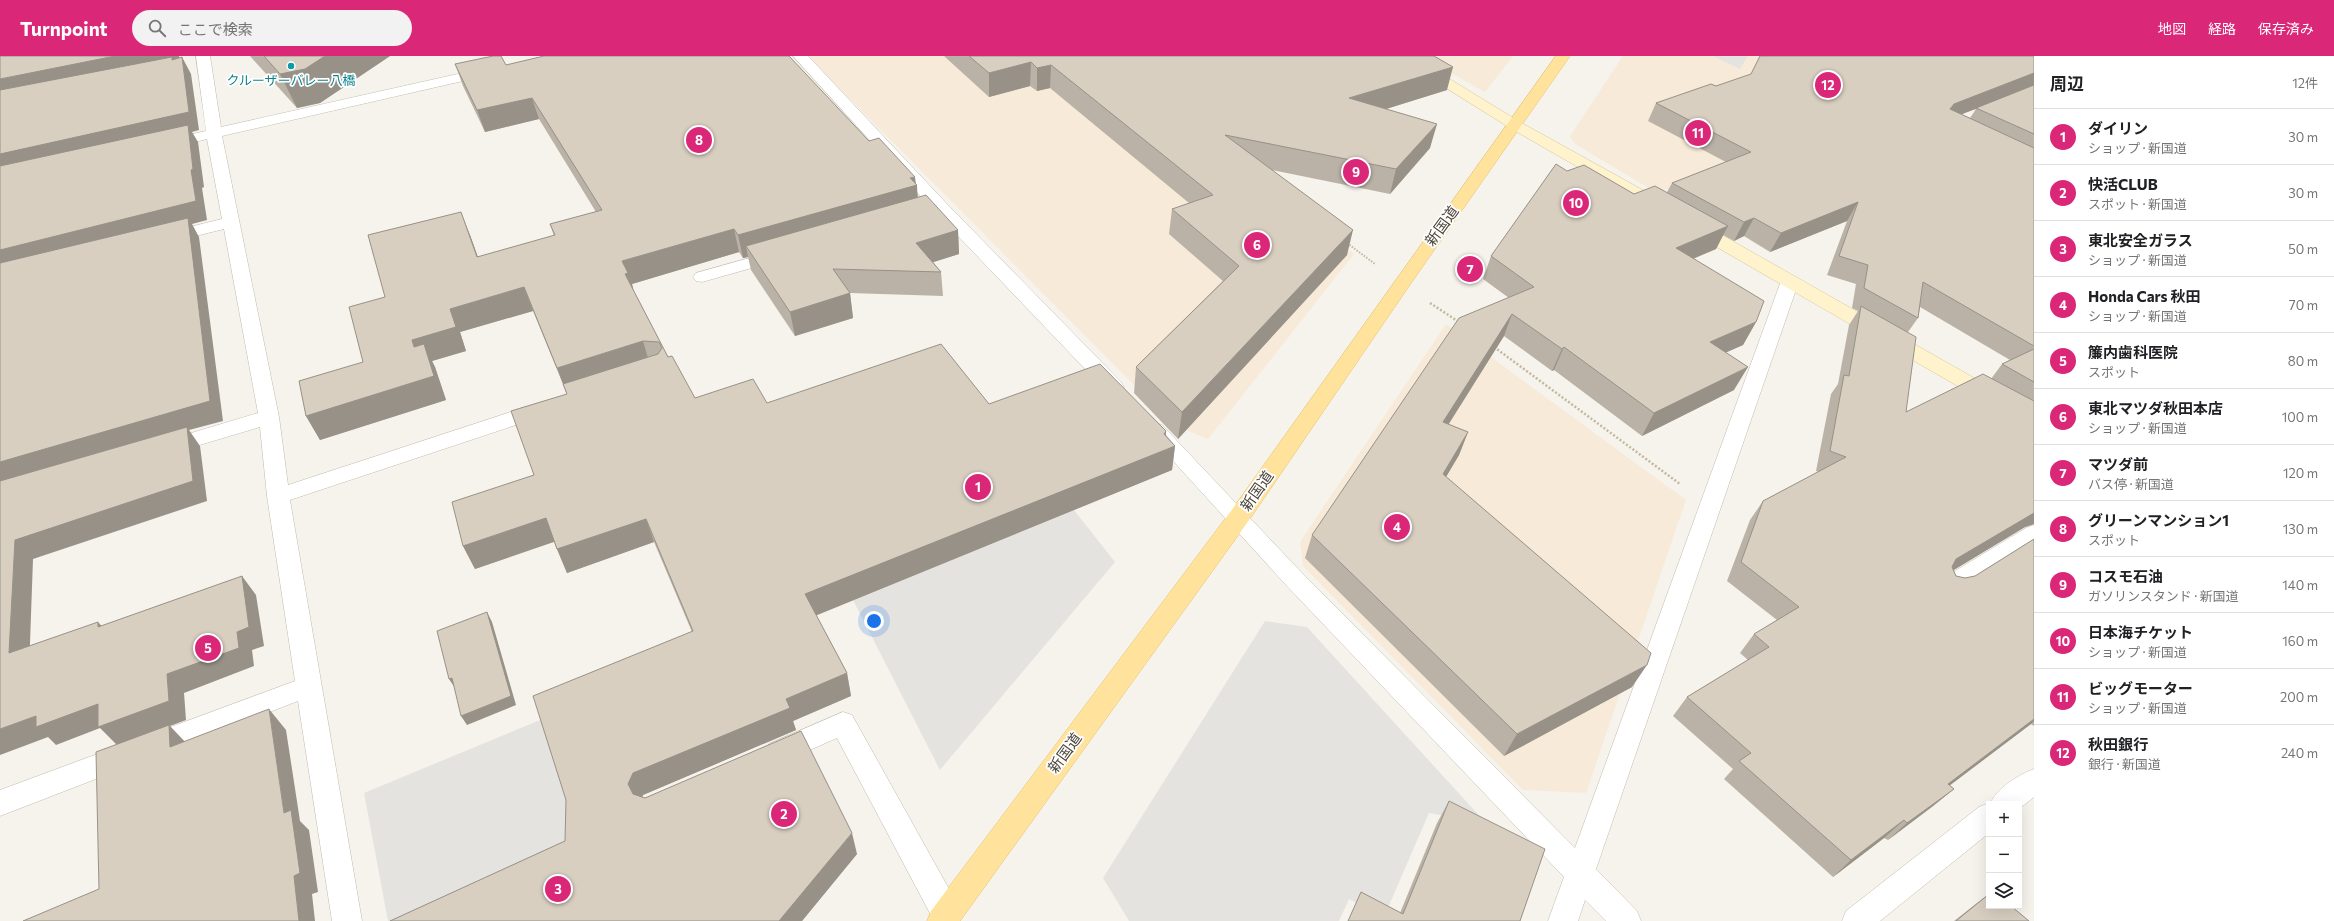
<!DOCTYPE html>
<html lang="ja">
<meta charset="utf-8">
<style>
:root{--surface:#fff;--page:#f2f2f2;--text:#202124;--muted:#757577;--line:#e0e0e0;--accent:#db2777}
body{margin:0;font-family:Commissioner,"Noto Sans JP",sans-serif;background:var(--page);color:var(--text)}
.controls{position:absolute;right:12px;bottom:12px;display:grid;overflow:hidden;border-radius:0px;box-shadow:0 4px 16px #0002}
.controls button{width:36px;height:36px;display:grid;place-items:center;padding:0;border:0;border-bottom:1px solid var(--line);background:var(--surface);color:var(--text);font:20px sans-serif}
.you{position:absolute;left:874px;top:565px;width:14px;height:14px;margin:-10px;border:3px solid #fff;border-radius:50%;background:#1a73e8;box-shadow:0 0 0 6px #1a73e833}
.badge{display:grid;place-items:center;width:26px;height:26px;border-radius:50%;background:var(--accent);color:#fff;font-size:13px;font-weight:700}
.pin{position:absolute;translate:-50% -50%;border:2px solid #fff;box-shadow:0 1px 4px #0006}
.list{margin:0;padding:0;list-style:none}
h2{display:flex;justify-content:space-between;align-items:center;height:52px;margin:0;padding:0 16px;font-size:17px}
h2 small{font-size:13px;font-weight:400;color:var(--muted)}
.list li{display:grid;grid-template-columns:26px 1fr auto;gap:12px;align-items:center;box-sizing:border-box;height:56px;padding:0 16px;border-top:1px solid var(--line)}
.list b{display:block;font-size:15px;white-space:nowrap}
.list p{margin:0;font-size:13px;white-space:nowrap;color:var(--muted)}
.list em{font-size:13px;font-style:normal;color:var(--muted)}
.icon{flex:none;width:22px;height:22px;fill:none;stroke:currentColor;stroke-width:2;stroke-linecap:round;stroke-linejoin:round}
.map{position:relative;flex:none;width:2034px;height:865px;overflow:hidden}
header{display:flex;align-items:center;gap:24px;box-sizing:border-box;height:56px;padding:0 20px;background:var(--accent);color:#fff}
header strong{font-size:19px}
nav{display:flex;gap:22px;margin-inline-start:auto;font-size:14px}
.search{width:280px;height:36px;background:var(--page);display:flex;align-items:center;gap:10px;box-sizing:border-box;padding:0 14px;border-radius:22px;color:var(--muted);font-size:15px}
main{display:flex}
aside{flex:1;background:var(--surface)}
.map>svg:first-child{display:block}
.commercial{fill:#f7ead8}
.parking{fill:#e5e3e0}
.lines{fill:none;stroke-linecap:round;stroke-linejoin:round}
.lane-casing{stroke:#c2bbae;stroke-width:1}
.street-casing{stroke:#c2bbae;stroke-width:1}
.secondary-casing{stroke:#d6c79b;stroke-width:1}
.primary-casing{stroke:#e6c16a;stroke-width:1}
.path-far1{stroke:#c4b79f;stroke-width:2;stroke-dasharray:1.5 1.5;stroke-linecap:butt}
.path{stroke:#c4b79f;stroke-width:2.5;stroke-dasharray:2 2;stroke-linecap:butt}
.lane{fill:#fff;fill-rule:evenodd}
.street{fill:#fff;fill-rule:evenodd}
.secondary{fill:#fff3cd;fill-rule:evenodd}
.primary{fill:#ffe39c;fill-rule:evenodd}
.wall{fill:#bab2a6;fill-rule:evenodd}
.shaded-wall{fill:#979187}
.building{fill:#d8cfc1;stroke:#979187}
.culture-dot{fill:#0f9aa8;stroke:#fff;stroke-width:1.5}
.labels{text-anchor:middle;stroke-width:3.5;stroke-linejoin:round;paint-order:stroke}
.far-culture-label{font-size:13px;fill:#0d838f;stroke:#fff}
.street-label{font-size:15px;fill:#4b4439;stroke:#fff}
</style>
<header>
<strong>Turnpoint</strong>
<div class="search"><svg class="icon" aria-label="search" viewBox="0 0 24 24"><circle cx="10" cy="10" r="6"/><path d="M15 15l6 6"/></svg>ここで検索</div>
<nav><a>地図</a><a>経路</a><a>保存済み</a></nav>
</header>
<main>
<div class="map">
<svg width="2034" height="865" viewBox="0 0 2034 865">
<rect width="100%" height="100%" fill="#f6f3ec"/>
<g class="commercial">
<polygon points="807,0 1092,0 1354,198 1208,383 1174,369"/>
<polygon points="1420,0 1513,0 1485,36"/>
<polygon points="1623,0 1886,0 1720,112 1657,137 1575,88 1570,80"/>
<polygon points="1446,268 1686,444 1586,737 1523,734 1303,510 1300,486"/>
</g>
<g class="parking">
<polygon points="1713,0 1748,0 1740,13"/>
<polygon points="1074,454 1115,506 940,714 853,544"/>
<polygon points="1265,565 1307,571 1486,767 1429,757 1384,861 1349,843 1339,865 1129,865 1103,822"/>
<polygon points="545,662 587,794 432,865 388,865 364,737"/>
</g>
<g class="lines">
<defs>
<polygon id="lane" points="843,656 852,659 958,849 962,859 959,865 934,865 837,682 778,708 769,704 765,696 769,688"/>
<g id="street">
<polygon points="196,0 210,0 221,71 489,11 496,15 489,19 222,80 279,361 288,429 535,348 542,346 549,348 552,353 549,358 290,444 362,865 332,865 298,645 0,760 0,734 295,625 267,440 260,371 166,399 158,397 155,392 158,387 258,357 224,173 167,187 161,186 158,182 161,178 222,163 207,83 167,93 161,91 159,88 161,85 206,75"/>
<polygon points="793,0 808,0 947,148 1121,326 1124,331 1121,336 1114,338 1107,336 935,156"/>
<polygon points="778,194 784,195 787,199 784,203 702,226 696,225 693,221 696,217"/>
<polygon points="1790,220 1796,221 1799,225 1596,813 1637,855 1641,865 1606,865 1585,844 1578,865 1548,865 1564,821 1286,529 1145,374 1148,369 1155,367 1162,369 1302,517 1575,792 1781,225 1784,221"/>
<polygon points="2034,469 2034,489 1956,538 1948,540 1940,538 1936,531 1940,524 2026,472"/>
<path d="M 2034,713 L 2034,741 L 2019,753 L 2019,748 L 1989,748 L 1989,777 L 1880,865 L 1842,865 L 1846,855 L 1979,751 L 1989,747 L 1990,748 C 1997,732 2018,719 2034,713 Z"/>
</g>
<g id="secondary">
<polygon points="1395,0 1412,0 1520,66 1668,148 1670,152 1668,156 1656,156 1510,72"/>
<polygon points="1693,165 1699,166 2034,356 2034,372 2027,370 1687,174 1684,170 1687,166"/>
</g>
<polygon id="primary" points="1556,0 1570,0 1409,230 1247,467 960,865 927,865 931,855 1231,455"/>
</defs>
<use href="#lane" class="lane-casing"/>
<use href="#street" class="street-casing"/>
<use href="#secondary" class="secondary-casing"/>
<use href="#primary" class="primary-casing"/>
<polyline class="path-far1" points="1347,187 1375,208"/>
<g class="path">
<polyline points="1430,247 1459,266"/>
<polyline points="1494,291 1680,428"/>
</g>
<use href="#lane" class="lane"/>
<use href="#street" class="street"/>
<use href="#secondary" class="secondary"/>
<use href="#primary" class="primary"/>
</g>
<g class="wall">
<polygon points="250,0 390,0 320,47 297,52"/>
<polygon points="944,0 1434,0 1447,34 1386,53 1430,92 1390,138 1272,114 1347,199 1178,383 1134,337 1136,311 1223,225 1169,178 1172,153 1189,147 1050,32 1037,35 1030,30 989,41"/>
<path d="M 2034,0 L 2034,468 L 2025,471 L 1953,514 L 1956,520 L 1965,522 L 1975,520 L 2034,483 L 2034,670 L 2031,668 L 1949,729 L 1954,733 L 1933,750 L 1888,784 L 1884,782 L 1833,821 L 1724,723 L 1733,713 L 1673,660 L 1687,641 L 1748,604 L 1740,597 L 1754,578 L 1777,564 L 1727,525 L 1750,464 L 1763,445 L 1819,416 L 1816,415 L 1831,338 L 1838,328 L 1849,269 L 1858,255 L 1852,252 L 1856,228 L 1827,219 L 1847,165 L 1770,196 L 1744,180 L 1734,185 L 1723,179 L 1716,193 L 1693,202 L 1756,266 L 1743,289 L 1726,296 L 1734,334 L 1642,380 L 1554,314 L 1552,315 L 1504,280 L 1448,368 L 1468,376 L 1459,399 L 1446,421 L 1632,631 L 1504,700 L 1305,502 L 1312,479 L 1509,242 L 1483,223 L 1491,200 L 1567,115 L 1634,138 L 1667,136 L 1672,127 L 1726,106 L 1648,65 L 1656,47 L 1716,30 ZM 1976,53 L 1970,62 L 1961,58 ZM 1920,251 L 2010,304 L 2002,308 L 1991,323 L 1906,356 L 1908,276 L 1918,262 Z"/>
<polygon points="455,8 506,9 869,85 916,128 918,141 958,174 959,198 933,206 941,216 943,240 850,237 853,262 795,280 751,214 748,201 743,202 739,196 632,228 633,234 668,301 695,342 767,347 989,348 1166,375 1166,379 1175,390 1172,414 816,559 847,617 851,640 793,665 796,674 643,739 642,741 857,798 802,865 390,865 565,785 692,576 654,486 567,517 554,486 475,513 463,490 534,419 567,338 533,255 460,276 466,295 432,305 435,311 446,344 320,384 306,360 363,306 385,241 470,179 478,201 554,180 550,168 596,156 539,63 485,76 463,30"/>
<polygon points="1449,745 1520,865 1348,865 1361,836 1400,857 1437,767"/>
<polygon points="1989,838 2029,865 1954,865 1973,850"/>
</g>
<g class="shaded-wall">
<polygon points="115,0 179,0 180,6 0,42 0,23"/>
<polygon points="325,0 390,0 320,47 297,52 280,18"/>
<polygon points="182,1 191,18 199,74 192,76 198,86 204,131 202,132 207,164 192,168 199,181 223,365 189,374 200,390 207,445 33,503 29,615 9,597 0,430 0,98"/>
<polygon points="1031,6 1030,30 989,41 989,17"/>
<polygon points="1051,9 1050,32 1037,35 1037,12"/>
<polygon points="1453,11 1447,34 1344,66 1349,42"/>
<polygon points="2034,17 2034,30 1942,66 1954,48"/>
<polygon points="532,42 539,63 485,76 477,54"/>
<polygon points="1437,68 1430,92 1390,138 1396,113"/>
<polygon points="915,121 916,129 917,129 918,152 746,190 748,201 743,202 738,179"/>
<polygon points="1858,146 1847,165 1770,196 1781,177"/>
<polygon points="461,156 470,179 486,224 477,201"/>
<polygon points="1754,162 1744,180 1734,185 1744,166"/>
<polygon points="1728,170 1716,193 1665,215 1676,192"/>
<polygon points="734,173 739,196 632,228 635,240 632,241 622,205"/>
<polygon points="958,174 959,198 918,211 916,187"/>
<polygon points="1353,174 1347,199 1178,383 1182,356"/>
<polygon points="524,231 533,255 460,276 466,295 432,305 435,311 446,344 320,384 306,360 414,291 412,284 450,253"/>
<polygon points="850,237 853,262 795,280 790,256"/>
<polygon points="1512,258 1504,280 1435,390 1443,366"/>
<polygon points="1756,266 1743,289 1698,309 1710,286"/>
<polygon points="643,285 650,309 566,336 557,312"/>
<polygon points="1564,291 1554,314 1552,315 1562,293"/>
<polygon points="1748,311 1734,334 1642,380 1654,357"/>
<polygon points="1166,375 1164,395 1175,390 1172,414 810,562 805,538 1164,378"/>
<polygon points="1468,376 1459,399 1434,441 1443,418"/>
<polygon points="2034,457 2034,468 2025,471 1939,523 1956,503"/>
<polygon points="546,462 556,485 475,513 463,490"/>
<polygon points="646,463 654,486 567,517 557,493"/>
<polygon points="242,520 256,539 264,590 252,594 254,610 184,637 186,664 170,670 188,689 190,711 117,689 100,672 56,689 48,681 0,699 0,673 36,660 167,618 237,576"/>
<polygon points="487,556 492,566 516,649 467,669 461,660"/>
<polygon points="98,566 115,585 98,571"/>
<polygon points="1647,609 1632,631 1504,700 1517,678"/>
<polygon points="847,617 851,640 793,665 796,674 643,739 639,750 628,728 633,717 786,643"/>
<polygon points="452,622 455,632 449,623"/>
<polygon points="269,653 286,674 300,765 309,774 318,836 312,838 315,865 299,865 284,757"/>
<polygon points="2034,663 2034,665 2031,668 1928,746 1948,728"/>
<polygon points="1954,733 1933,750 1888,784 1907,767"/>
<polygon points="1904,764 1884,782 1833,821 1851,804"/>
<polygon points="852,777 857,798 802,865 779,865"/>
</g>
<g class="building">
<polygon points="0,0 115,0 0,23"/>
<polygon points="264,0 325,0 305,13 280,18"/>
<polygon points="493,0 501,0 506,9 544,0 789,0 869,85 879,82 915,121 910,122 917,129 738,179 734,173 622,205 628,217 625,218 668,301 672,300 695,342 753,323 767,347 941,288 989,348 1100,308 1166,375 1164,378 1175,390 805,538 847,617 786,643 790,652 633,717 628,728 633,738 645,742 801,675 852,777 779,865 390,865 565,785 566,744 533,640 693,575 646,463 557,493 546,462 463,490 452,446 534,419 511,355 567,338 563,328 658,298 662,292 659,286 643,285 557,312 524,231 450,253 456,271 412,284 414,291 424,288 434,320 306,360 299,325 363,306 349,251 385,241 368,179 461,156 477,201 555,179 550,168 602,154 532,42 477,54 455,8"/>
<polygon points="969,0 1434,0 1453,11 1349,42 1437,68 1396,113 1225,79 1353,174 1182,356 1136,311 1239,210 1172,153 1213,139 1051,9 1037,12 1031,6 989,17"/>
<polygon points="1760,0 2034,0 2034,17 1954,48 1950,53 2034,92 2034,290 1923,226 1918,262 1864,232 1868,209 1839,200 1858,146 1781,177 1754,162 1744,166 1672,127 1751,96 1656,47 1711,28 1716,30 1751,18"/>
<polygon points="172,1 172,4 182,1 189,56 0,98 0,34"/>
<polygon points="2034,29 2034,78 1976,52"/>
<polygon points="188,69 193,113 191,114 196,145 0,194 0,110"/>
<polygon points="1556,108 1567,115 1584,109 1634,138 1655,130 1728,170 1676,192 1764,245 1756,266 1710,286 1748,311 1654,357 1564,291 1562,293 1512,258 1443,366 1468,376 1443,418 1651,597 1647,609 1517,678 1312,479 1459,262 1534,231 1491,200"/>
<polygon points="926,139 958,174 916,187 941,216 833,213 850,237 790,256 746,190"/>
<polygon points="188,162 210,345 0,406 0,207"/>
<polygon points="1861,250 1916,281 1906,356 1983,318 2034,345 2034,457 1956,503 1952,511 1956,520 1965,522 1975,520 2034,483 2034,663 1948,728 1954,733 1907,767 1904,764 1851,804 1739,705 1751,697 1687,641 1769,591 1754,578 1799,551 1741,506 1763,445 1846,401 1830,395 1844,319 1849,320"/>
<polygon points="2034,293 2034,326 2002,308"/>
<polygon points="187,371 193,425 15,484 9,597 98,566 98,571 242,520 249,571 237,576 239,592 167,618 169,645 98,671 98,648 36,671 36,660 0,673 0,425"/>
<polygon points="487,556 511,640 461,660 452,622 449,623 437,575"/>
<polygon points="269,653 284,757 291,754 300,817 294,820 299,865 23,865 99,833 96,696 169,669 170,691"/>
<polygon points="1449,745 1545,793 1520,865 1348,865 1361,836 1403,858"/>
<polygon points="1989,838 1989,850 2011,850 2029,865 1956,865"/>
</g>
<circle class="culture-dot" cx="291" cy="10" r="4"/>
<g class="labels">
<g class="far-culture-label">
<text x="291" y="29">クルーザーバレー八橋</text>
</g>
<g class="street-label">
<text transform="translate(1442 170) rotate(-54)" y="5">新国道</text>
<text transform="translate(1257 435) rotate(-55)" y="5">新国道</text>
<text transform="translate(1065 697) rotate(-54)" y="5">新国道</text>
</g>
</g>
</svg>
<div class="controls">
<button>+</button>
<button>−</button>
<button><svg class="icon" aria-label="layers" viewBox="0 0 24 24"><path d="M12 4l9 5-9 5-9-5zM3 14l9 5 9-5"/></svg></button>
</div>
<div class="you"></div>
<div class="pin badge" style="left:978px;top:431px">1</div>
<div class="pin badge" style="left:784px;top:758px">2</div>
<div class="pin badge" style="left:558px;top:833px">3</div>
<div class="pin badge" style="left:1397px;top:471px">4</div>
<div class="pin badge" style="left:208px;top:592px">5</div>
<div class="pin badge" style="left:1257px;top:189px">6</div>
<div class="pin badge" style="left:1470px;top:213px">7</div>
<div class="pin badge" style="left:699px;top:84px">8</div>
<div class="pin badge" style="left:1356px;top:116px">9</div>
<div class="pin badge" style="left:1576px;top:147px">10</div>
<div class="pin badge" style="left:1698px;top:77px">11</div>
<div class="pin badge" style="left:1828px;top:29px">12</div>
</div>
<aside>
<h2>周辺<small>12件</small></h2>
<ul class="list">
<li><span class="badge">1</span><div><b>ダイリン</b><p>ショップ · 新国道</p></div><em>30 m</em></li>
<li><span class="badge">2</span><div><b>快活CLUB</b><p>スポット · 新国道</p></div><em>30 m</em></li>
<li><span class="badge">3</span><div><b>東北安全ガラス</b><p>ショップ · 新国道</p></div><em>50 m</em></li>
<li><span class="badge">4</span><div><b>Honda Cars 秋田</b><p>ショップ · 新国道</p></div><em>70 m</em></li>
<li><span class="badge">5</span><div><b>簾内歯科医院</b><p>スポット</p></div><em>80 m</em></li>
<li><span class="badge">6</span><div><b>東北マツダ秋田本店</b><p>ショップ · 新国道</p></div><em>100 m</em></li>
<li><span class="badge">7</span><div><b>マツダ前</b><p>バス停 · 新国道</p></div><em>120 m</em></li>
<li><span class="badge">8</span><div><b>グリーンマンション1</b><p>スポット</p></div><em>130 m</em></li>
<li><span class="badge">9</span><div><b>コスモ石油</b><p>ガソリンスタンド · 新国道</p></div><em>140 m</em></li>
<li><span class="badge">10</span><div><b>日本海チケット</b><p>ショップ · 新国道</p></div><em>160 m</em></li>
<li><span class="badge">11</span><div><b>ビッグモーター</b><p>ショップ · 新国道</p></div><em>200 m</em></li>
<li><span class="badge">12</span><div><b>秋田銀行</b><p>銀行 · 新国道</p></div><em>240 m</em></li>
</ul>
</aside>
</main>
